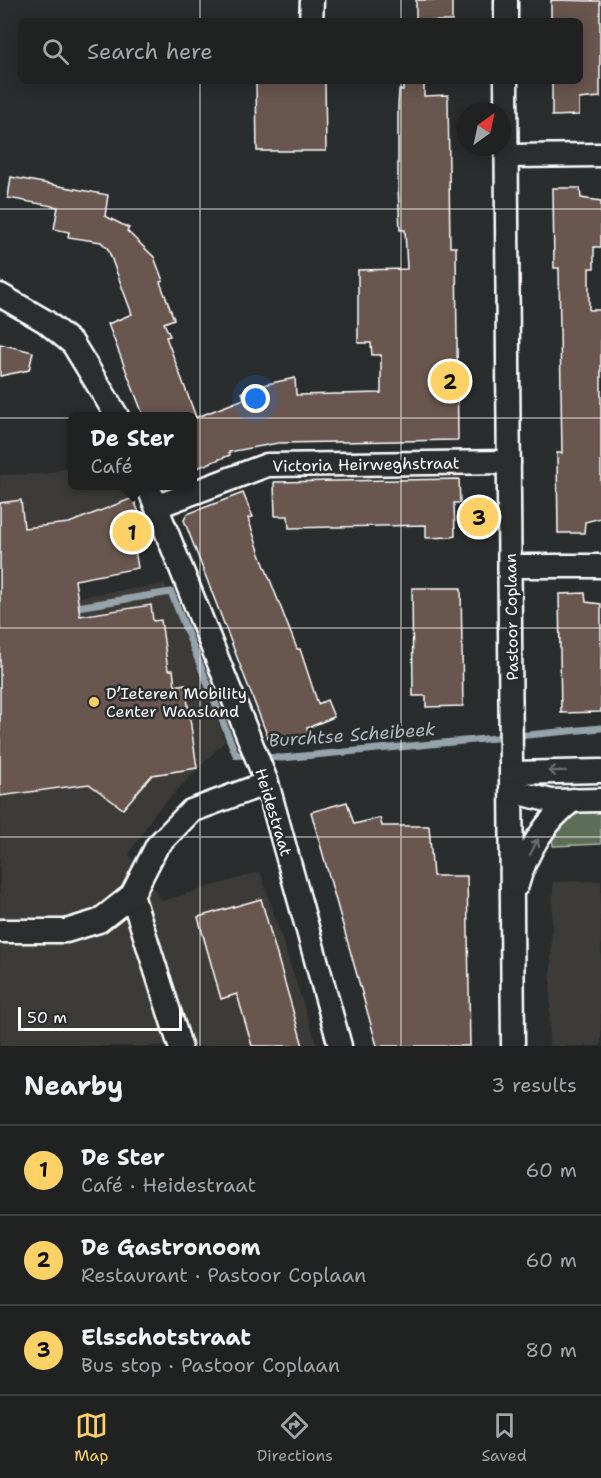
<!DOCTYPE html>
<meta charset="utf-8">
<style>
:root{--surface:#202222;--page:#2d2f2f;--text:#f1f3f6;--muted:#a2a4a5;--line:#3d3f40;--accent:#ffd166}
body{margin:0;font-family:"Shantell Sans",sans-serif;background:var(--page);color:var(--text)}
.compass{position:absolute;left:457px;top:102px;width:54px;height:54px;border-radius:50%;background:var(--surface);box-shadow:0 3px 15px #0003;rotate:33deg}
.scale{position:absolute;left:18px;bottom:15px;width:164px;box-sizing:border-box;padding-left:6px;border:3px solid #fff;border-top:0;font-size:16px;line-height:21px;white-space:nowrap;color:#fff;-webkit-text-stroke:4px #2a2d2e;paint-order:stroke}
.you{position:absolute;left:256px;top:399px;width:21px;height:21px;margin:-15px;border:4px solid #fff;border-radius:50%;background:#1a73e8;box-shadow:0 0 0 9px #1a73e833}
.badge{display:grid;place-items:center;width:39px;height:39px;border-radius:50%;background:var(--accent);color:#111;font-size:20px;font-weight:700}
.pin{position:absolute;translate:-50% -50%;border:3px solid #fff;box-shadow:0 2px 6px #0006}
.popup{position:absolute;left:68px;top:412px;width:129px;height:78px;box-sizing:border-box;display:grid;place-content:center;border-radius:9px;background:var(--surface);filter:drop-shadow(0 2px 4px #0005);font-size:20px;white-space:nowrap;color:var(--muted)}
.popup b{font-size:22px;color:var(--text)}
.popup::after{content:'';position:absolute;left:50%;top:100%;margin-left:-12px;border:12px solid transparent;border-top-color:var(--surface)}
.list{margin:0;padding:0;list-style:none}
h2{display:flex;justify-content:space-between;align-items:center;height:78px;margin:0;padding:0 24px;font-size:26px}
h2 small{font-size:20px;font-weight:400;color:var(--muted)}
.list li{display:grid;grid-template-columns:39px 1fr auto;gap:18px;align-items:center;box-sizing:border-box;height:90px;padding:0 24px;border-top:2px solid var(--line)}
.list b{display:block;font-size:22px;white-space:nowrap}
.list p{margin:0;font-size:20px;white-space:nowrap;color:var(--muted)}
.list em{font-size:20px;font-style:normal;color:var(--muted)}
.icon{flex:none;width:33px;height:33px;fill:none;stroke:currentColor;stroke-width:2;stroke-linecap:round;stroke-linejoin:round}
.map{position:relative;flex:none;width:601px;height:1046px;overflow:hidden}
.search{position:absolute;background:var(--surface);box-shadow:0 3px 15px #0003;left:18px;right:18px;top:18px;height:66px;display:flex;align-items:center;gap:15px;box-sizing:border-box;padding:0 21px;border-radius:9px;color:var(--muted);font-size:22px}
.sheet{height:348px;background:var(--surface)}
nav{display:flex;justify-content:space-around;align-items:center;box-sizing:border-box;height:84px;border-top:2px solid var(--line);background:var(--surface);font-size:16px;color:var(--muted)}
nav a{display:grid;justify-items:center;gap:3px}
nav .on{color:var(--accent)}
.map>svg:first-child{display:block}
.built{fill:#3d3a38}
.green{fill:#5c6e58;stroke:#aeb6ac;stroke-width:1.5}
.lines{fill:none;stroke-linecap:round;stroke-linejoin:round}
.stream{stroke:#95a3ab;stroke-width:7}
.building{fill:#685750;stroke:#fff;stroke-width:1.5}
.minor-casing{stroke:#fff;stroke-width:27}
.minor{stroke:#2a2d2e;stroke-width:22}
.oneway{stroke:#6a6c6d}
.grid{fill:none;stroke:#fff;stroke-width:1.5;stroke-opacity:0.55}
.poi-dot{fill:#ffd166;stroke:#2a2d2e;stroke-width:2}
.labels{text-anchor:middle;stroke-width:5;stroke-linejoin:round;paint-order:stroke}
.street-label{font-size:16px;fill:#fff;stroke:#2a2d2e}
.poi-label{font-size:16px;fill:#fff;stroke:#2a2d2e;text-anchor:start}
.water-label{font-size:18px;font-style:italic;fill:#b0bac0;stroke:#2a2d2e}
</style>
<div class="map">
<svg width="601" height="1046" viewBox="0 0 601 1046">
<rect width="100%" height="100%" fill="#2a2d2e"/>
<filter id="ink" filterUnits="userSpaceOnUse"><feTurbulence type="fractalNoise" baseFrequency=".0167" numOctaves="2"/><feDisplacementMap in="SourceGraphic" scale="12" xChannelSelector="R" yChannelSelector="G"/><feConvolveMatrix kernelMatrix="1 2 1 2 8 2 1 2 1" color-interpolation-filters="sRGB"/></filter>
<g filter="url(#ink)">
<g class="built">
<polygon points="72,467 72,486 128,486 133,497 75,520 47,525 57,600 165,584 225,741 155,813 129,854 162,901 260,872 317,1046 0,1046 0,475 43,474"/>
<polygon points="601,881 601,1046 549,1046 553,882"/>
</g>
<path class="green" d="M 601,810 L 601,844 L 553,846 L 552,836 C 565,818 578,810 601,810 Z"/>
<g class="lines">
<g class="stream">
<polyline points="71,608 171,592 236,755 251,756"/>
<polyline points="262,757 282,758 601,728"/>
</g>
</g>
<g class="building">
<rect x="416" y="0" width="36" height="21"/>
<polygon points="551,0 600,1 600,97 579,99 579,115 552,116 552,81 580,81 580,21 551,21"/>
<polygon points="256,81 325,81 326,151 257,151"/>
<polygon points="403,81 424,81 424,96 448,95 450,247 456,247 458,440 278,443 229,452 230,455 192,470 192,419 244,399 242,392 253,390 253,387 295,378 296,395 381,393 381,355 372,355 371,343 358,343 358,270 407,269 405,230 400,230 398,187 398,107 399,90 403,90"/>
<polygon points="11,177 108,195 105,216 129,228 127,231 154,257 163,281 160,282 174,319 164,323 170,336 166,337 196,417 144,417 108,324 132,314 108,249 101,242 68,237 69,232 54,229 58,207 8,198"/>
<polygon points="553,188 580,188 581,198 601,201 601,247 594,247 594,268 589,268 589,310 601,310 601,518 585,522 584,533 558,533 557,453 562,453 559,268 554,268"/>
<polygon points="0,344 33,352 29,370 0,376"/>
<polygon points="459,479 460,503 454,503 455,536 452,537 426,538 426,525 289,528 288,516 275,516 274,482"/>
<polygon points="243,493 253,517 248,518 260,554 297,649 300,649 318,704 327,700 334,717 307,728 309,736 269,740 184,520 187,514"/>
<polygon points="133,498 147,532 133,538 138,568 75,580 80,616 151,605 153,621 161,620 168,670 173,670 175,686 185,684 197,768 152,775 123,809 89,784 0,796 0,503 21,500 24,528 69,523"/>
<polygon points="412,588 461,588 463,706 426,707 426,696 413,696"/>
<polygon points="585,593 586,602 601,604 601,712 561,713 559,594"/>
<polygon points="347,802 354,824 380,818 382,826 429,826 433,876 467,876 470,1046 377,1046 311,812"/>
<polygon points="261,899 303,1046 252,1046 237,994 221,999 198,917"/>
</g>
<g class="lines">
<defs>
<g id="minor">
<polyline points="506,0 506,21"/>
<polyline points="311,21 312,0"/>
<polyline points="506,81 513,1046"/>
<polyline points="507,156 601,155"/>
<polyline points="0,295 45,321 73,344 117,416"/>
<polyline points="148,486 267,783 340,1046"/>
<polyline points="158,506 267,465 509,462"/>
<polyline points="510,566 601,566"/>
<polyline points="512,773 601,771"/>
<polyline points="512,791 551,801 601,800"/>
<path d="M 517,885 C 526,852 545,821 573,800"/>
<polyline points="132,895 180,1046"/>
<polyline points="0,931 66,931 99,921 132,895 157,846 191,811 267,783"/>
</g>
</defs>
<use href="#minor" class="minor-casing"/>
<use href="#minor" class="minor"/>
</g>
<defs><path id="oneway-shaft" d="M-6 0H5M1.5-3L5.5 0L1.5 3" fill="none" stroke-width="1.6" stroke-linecap="round" stroke-linejoin="round" transform="scale(1.5)"/></defs>
<g class="oneway">
<use href="#oneway-shaft" transform="translate(557 771) rotate(179)"/>
<use href="#oneway-shaft" transform="translate(534 847) rotate(-63)"/>
</g>
</g>
<path class="grid" d="M 200,0 L 200,21M 401,0 L 401,21M 200,81 L 200,1046M 401,81 L 401,1046M 0,209 L 601,209M 0,418 L 601,418M 0,628 L 601,628M 0,837 L 601,837"/>
<circle class="poi-dot" cx="94" cy="702" r="6"/>
<g class="labels">
<g class="street-label">
<text transform="translate(366 464) rotate(-1)" y="6">Victoria Heirweghstraat</text>
<text transform="translate(511 617) rotate(-91)" y="6">Pastoor Coplaan</text>
<text transform="translate(274 812) rotate(73)" y="6">Heidestraat</text>
</g>
<g class="poi-label">
<text x="106" y="699">D’Ieteren Mobility<tspan x="106" dy="18">Center Waasland</tspan></text>
</g>
<g class="water-label">
<text transform="translate(352 735) rotate(-4)" y="6">Burchtse Scheibeek</text>
</g>
</g>
</svg>
<svg class="compass" viewBox="-18 -18 36 36"><path d="M0-13l5 13h-10z" fill="#e53935"/><path d="M0 13l5-13h-10z" fill="#a2a4a5"/></svg>
<div class="scale">50 m</div>
<div class="you"></div>
<div class="pin badge" style="left:132px;top:532px">1</div>
<div class="popup"><b>De Ster</b>Café</div>
<div class="pin badge" style="left:450px;top:381px">2</div>
<div class="pin badge" style="left:479px;top:517px">3</div>
<div class="search"><svg class="icon" aria-label="search" viewBox="0 0 24 24"><circle cx="10" cy="10" r="6"/><path d="M15 15l6 6"/></svg>Search here</div>
</div>
<section class="sheet">
<h2>Nearby<small>3 results</small></h2>
<ul class="list">
<li><span class="badge">1</span><div><b>De Ster</b><p>Café · Heidestraat</p></div><em>60 m</em></li>
<li><span class="badge">2</span><div><b>De Gastronoom</b><p>Restaurant · Pastoor Coplaan</p></div><em>60 m</em></li>
<li><span class="badge">3</span><div><b>Elsschotstraat</b><p>Bus stop · Pastoor Coplaan</p></div><em>80 m</em></li>
</ul>
</section>
<nav>
<a class="on"><svg class="icon" aria-label="map" viewBox="0 0 24 24"><path d="M3 6l6-2 6 2 6-2v14l-6 2-6-2-6 2zM9 4v14M15 6v14"/></svg>Map</a>
<a><svg class="icon" aria-label="directions" viewBox="0 0 24 24"><path d="M12 3l9 9-9 9-9-9zM9 14v-3h6M13 9l2 2-2 2"/></svg>Directions</a>
<a><svg class="icon" aria-label="saved" viewBox="0 0 24 24"><path d="M7 4h10v16l-5-4-5 4z"/></svg>Saved</a>
</nav>
